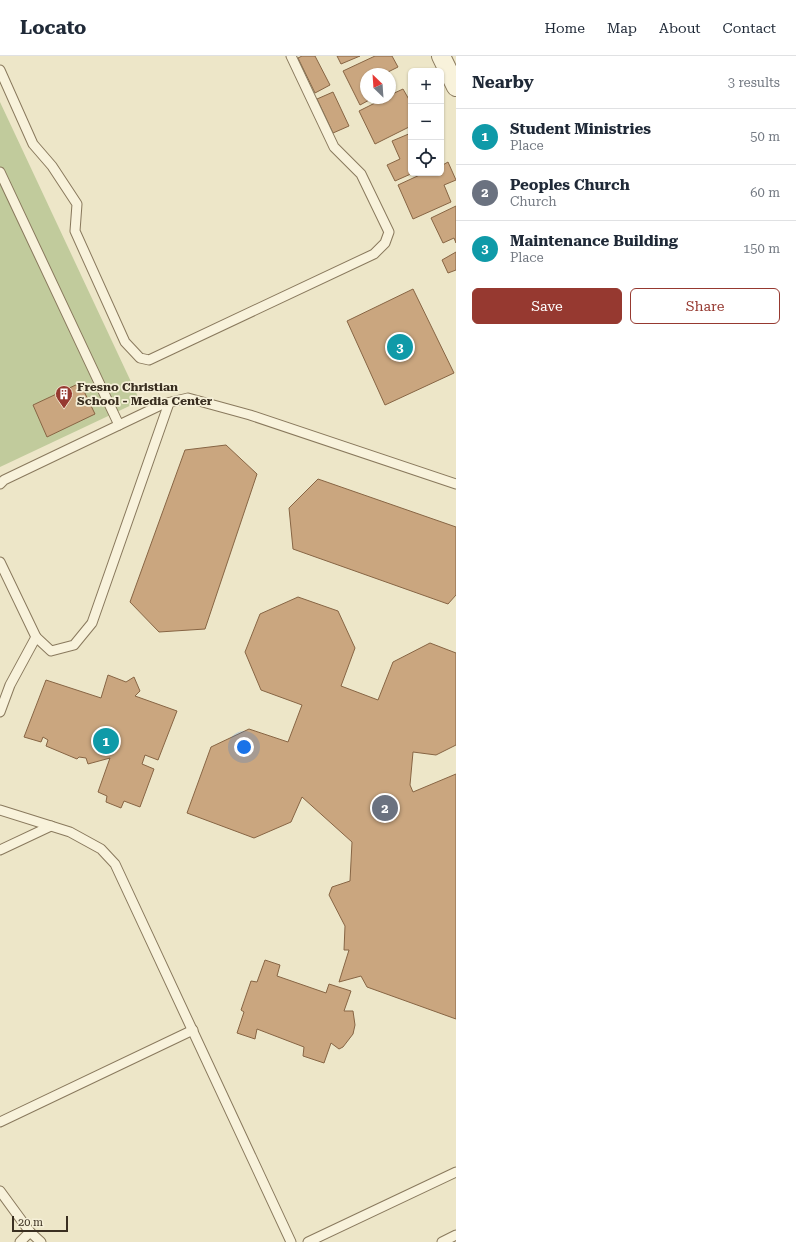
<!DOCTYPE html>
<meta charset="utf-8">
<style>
:root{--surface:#fff;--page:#f2f2f3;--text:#1f2937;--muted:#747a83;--line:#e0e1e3;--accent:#963930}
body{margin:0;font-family:"Roboto Serif",serif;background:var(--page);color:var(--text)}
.controls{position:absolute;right:12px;top:12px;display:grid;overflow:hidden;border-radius:6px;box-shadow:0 1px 3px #0004}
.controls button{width:36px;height:36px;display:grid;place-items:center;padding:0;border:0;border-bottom:1px solid var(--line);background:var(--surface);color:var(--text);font:20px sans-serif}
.compass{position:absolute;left:360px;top:12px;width:36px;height:36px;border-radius:50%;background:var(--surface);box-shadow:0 1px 3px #0004;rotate:335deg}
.scale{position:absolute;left:12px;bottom:10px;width:56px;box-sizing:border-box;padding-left:4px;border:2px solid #3a2f21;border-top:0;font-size:11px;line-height:14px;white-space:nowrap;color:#3a2f21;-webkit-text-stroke:3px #f5efd7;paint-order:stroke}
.you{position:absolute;left:244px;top:691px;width:14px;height:14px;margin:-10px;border:3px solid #fff;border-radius:50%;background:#1a73e8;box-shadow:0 0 0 6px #1a73e833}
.badge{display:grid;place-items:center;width:26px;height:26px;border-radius:50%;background:var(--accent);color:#fff;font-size:13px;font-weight:700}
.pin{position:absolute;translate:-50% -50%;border:2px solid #fff;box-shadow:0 1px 4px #0006}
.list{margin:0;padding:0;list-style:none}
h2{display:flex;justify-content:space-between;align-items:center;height:52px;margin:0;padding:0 16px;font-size:17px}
h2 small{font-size:13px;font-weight:400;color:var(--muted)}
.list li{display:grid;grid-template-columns:26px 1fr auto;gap:12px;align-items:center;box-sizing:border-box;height:56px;padding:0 16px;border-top:1px solid var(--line)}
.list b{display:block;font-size:15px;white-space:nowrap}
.list p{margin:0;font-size:13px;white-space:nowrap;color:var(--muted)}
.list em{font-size:13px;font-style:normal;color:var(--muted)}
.actions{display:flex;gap:8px;padding:12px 16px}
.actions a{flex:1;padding:9px 0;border:1px solid var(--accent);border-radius:6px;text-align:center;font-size:14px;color:var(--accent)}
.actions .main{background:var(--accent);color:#fff}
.icon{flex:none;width:22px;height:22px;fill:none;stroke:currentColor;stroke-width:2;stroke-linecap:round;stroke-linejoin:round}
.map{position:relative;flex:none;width:456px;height:1186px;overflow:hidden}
header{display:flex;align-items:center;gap:24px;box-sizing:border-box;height:56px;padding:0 20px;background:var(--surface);border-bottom:1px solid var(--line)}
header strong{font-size:19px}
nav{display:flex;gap:22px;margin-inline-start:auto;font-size:14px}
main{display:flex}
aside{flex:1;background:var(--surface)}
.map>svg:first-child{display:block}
.green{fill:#c1cb9c}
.building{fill:#caa67f;stroke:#876544}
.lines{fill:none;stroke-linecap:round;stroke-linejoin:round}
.service-casing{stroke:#89795d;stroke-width:11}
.minor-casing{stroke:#89795d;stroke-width:20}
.service{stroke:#f8f2db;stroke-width:9}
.minor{stroke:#f8f2db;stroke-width:18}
.labels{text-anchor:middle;stroke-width:3.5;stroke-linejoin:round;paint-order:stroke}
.poi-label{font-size:12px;font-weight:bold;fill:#3a2f21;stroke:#f5efd7;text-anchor:start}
</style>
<header>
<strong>Locato</strong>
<nav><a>Home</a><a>Map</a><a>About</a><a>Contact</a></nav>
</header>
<main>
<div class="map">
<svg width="456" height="1186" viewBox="0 0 456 1186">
<rect width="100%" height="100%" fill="#ede6c8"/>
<polygon class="green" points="0,46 140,345 0,411"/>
<g class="building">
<polygon points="302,0 315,0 330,29 315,37 298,2"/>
<polygon points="337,0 360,0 341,8"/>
<polygon points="375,0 392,0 398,11 388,16 389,18 366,18 366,42 373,42 360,49 343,15"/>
<polygon points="390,21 395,31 390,34"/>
<polygon points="403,33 411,47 411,70 375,88 359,55 385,42 390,42 390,39"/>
<polygon points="333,36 349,70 333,77 317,43"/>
<polygon points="411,77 411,117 413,117 395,125 387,109 400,103 392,85"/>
<polygon points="448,106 456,124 444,129 451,146 413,163 398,129 424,117 441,117 441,110"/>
<polygon points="456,150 456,187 454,182 443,187 431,162"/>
<polygon points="456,196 456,214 448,217 442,204"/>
<polygon points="413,233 454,317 385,349 347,265"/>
<polygon points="80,327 95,358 47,381 33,349"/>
<polygon points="226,389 257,418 205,573 159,576 130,546 185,394"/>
<polygon points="318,423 456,471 456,539 448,548 293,493 289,452"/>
<polygon points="298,541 338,555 355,592 341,630 378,644 393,606 430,587 456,597 456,689 436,699 413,696 410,729 413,736 456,718 456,963 367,931 361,920 339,926 349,894 344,894 345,870 329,839 332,831 350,825 352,786 302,741 291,766 254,782 187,757 211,691 249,673 288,686 302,649 261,634 245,596 260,558"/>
<polygon points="108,619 126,626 134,621 140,635 135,640 177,655 158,704 145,699 142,708 154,713 140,751 124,745 121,752 106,746 107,740 98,736 110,702 88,708 86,702 79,701 77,703 46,690 48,684 43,681 41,686 24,681 46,624 101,642"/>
<polygon points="265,904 280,909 277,920 326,937 329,928 351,935 344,955 353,955 355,969 353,978 343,991 339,993 331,987 324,1007 303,1000 304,991 257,973 255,983 237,977 244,956 241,954 251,925 257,926"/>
</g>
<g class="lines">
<defs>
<g id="service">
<polyline points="0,14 33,88 52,110 77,148 75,175 125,286 140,302 149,304 374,198 385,187 389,176 361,118 334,91 291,0"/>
<polyline points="0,116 119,369"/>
<polyline points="0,428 4,424 163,348 188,342 250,359 456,428"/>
<polyline points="0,506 36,581 10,629 0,656"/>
<polyline points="36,581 51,595 74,589 92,567 169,347"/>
<polyline points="0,754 70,776 101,793 115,808 291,1186"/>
<polyline points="0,794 51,770"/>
<polyline points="0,1066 193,974"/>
<polyline points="0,1135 30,1176"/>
<polyline points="20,1186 30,1176 41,1186"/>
<polyline points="308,1186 456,1116"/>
<polyline points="442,1186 456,1179"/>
</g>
<polyline id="minor" points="441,0 456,31"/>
</defs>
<use href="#service" class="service-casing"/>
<use href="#minor" class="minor-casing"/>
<use href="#service" class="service"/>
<use href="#minor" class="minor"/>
</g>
<defs>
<symbol id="building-pin" viewBox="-11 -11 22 30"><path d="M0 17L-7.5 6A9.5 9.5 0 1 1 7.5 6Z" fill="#963930" stroke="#f5efd7"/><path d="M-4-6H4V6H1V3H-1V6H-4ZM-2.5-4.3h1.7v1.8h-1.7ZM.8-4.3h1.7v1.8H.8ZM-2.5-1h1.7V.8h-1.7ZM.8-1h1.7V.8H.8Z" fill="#fff"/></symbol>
</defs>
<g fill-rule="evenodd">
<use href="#building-pin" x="54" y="328" width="20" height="27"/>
</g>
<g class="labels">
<g class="poi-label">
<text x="77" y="335">Fresno Christian<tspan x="77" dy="14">School - Media Center</tspan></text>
</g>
</g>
</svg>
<div class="controls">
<button>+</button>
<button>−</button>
<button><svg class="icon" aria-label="locate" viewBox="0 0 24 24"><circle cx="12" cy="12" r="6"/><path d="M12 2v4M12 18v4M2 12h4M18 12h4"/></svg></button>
</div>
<svg class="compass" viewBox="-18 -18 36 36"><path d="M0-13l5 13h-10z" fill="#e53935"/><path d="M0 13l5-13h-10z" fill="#747a83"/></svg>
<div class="scale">20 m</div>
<div class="you"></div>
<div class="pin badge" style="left:106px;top:685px;background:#0f9aa8">1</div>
<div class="pin badge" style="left:385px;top:752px;background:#6b7280">2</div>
<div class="pin badge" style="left:400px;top:291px;background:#0f9aa8">3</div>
</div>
<aside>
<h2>Nearby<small>3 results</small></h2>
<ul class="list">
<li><span class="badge" style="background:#0f9aa8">1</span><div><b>Student Ministries</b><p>Place</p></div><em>50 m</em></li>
<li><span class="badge" style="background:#6b7280">2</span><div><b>Peoples Church</b><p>Church</p></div><em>60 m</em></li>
<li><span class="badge" style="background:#0f9aa8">3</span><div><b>Maintenance Building</b><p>Place</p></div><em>150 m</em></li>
</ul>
<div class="actions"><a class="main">Save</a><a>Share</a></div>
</aside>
</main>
